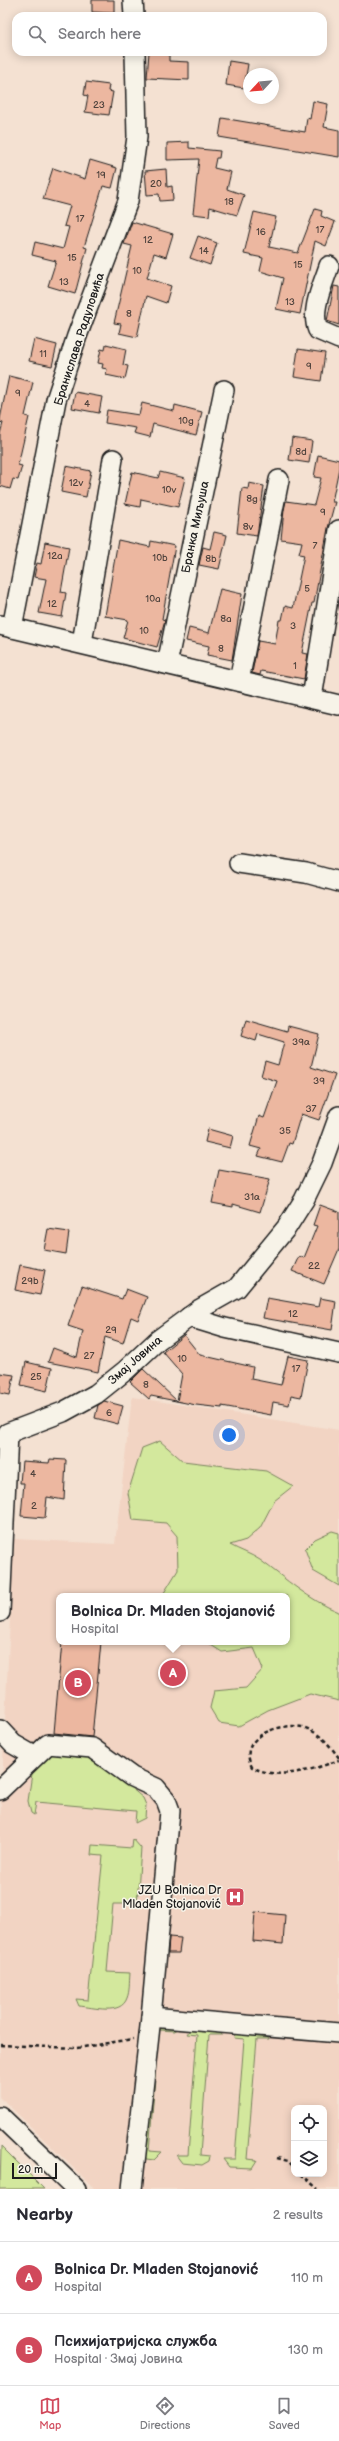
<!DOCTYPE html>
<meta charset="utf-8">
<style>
:root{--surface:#fff;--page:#f7f7f7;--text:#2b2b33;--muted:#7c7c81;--line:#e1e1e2;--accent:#d1495b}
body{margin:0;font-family:"Balsamiq Sans",sans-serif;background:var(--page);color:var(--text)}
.controls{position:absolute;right:12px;bottom:12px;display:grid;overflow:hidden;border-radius:8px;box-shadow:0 2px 10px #0003}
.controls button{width:36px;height:36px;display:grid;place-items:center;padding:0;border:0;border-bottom:1px solid var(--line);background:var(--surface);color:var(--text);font:20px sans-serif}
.compass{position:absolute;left:243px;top:68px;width:36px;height:36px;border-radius:50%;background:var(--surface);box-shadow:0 2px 10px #0003;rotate:244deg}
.scale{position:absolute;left:12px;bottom:10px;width:45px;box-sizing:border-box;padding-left:4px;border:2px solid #1c1c1c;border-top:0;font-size:11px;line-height:14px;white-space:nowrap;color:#1c1c1c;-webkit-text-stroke:3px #f7f3e8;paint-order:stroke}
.you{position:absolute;left:229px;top:1435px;width:14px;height:14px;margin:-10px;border:3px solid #fff;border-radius:50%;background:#1a73e8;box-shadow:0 0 0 6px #1a73e833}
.badge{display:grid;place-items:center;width:26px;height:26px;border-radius:50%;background:var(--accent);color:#fff;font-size:13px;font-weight:700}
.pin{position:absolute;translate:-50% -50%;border:2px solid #fff;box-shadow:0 1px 4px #0006}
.popup{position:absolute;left:56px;top:1593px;width:234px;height:52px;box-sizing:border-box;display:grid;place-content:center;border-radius:8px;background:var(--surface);filter:drop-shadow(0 1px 3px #0005);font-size:13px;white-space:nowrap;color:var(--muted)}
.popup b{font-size:15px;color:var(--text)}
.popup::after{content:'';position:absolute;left:50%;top:100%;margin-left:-8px;border:8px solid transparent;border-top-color:var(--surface)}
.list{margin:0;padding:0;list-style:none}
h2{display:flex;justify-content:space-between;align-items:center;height:52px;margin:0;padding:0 16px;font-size:17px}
h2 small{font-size:13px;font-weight:400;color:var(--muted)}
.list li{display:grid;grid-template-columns:26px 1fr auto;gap:12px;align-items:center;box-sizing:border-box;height:72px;padding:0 16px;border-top:1px solid var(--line)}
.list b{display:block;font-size:15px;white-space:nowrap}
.list p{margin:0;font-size:13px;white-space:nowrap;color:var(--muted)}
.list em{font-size:13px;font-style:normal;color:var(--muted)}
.icon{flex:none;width:22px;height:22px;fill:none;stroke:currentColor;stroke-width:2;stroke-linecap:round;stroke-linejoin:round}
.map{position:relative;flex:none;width:339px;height:2189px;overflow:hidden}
.search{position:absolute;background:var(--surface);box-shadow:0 2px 10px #0003;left:12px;right:12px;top:12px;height:44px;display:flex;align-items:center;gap:10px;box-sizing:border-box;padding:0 14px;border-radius:12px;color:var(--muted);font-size:15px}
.sheet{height:196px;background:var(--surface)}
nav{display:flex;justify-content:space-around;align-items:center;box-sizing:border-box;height:56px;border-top:1px solid var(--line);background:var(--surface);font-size:11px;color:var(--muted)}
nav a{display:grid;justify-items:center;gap:2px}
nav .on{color:var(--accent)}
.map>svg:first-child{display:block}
.built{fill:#f2d4c3;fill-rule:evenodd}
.green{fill:#d3e89d;stroke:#78825c}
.building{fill:#ecb7a0;stroke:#1c1c1c}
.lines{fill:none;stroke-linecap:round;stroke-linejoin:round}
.minor-casing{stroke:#1c1c1c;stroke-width:22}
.path{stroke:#1c1c1c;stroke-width:2.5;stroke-dasharray:4 3;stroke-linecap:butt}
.minor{stroke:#f7f3e8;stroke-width:19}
.labels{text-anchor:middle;stroke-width:3;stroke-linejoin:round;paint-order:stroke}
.number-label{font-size:10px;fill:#50433d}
.street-label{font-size:12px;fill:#1c1c1c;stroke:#f7f3e8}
.poi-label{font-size:12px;fill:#1c1c1c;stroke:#f7f3e8;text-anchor:end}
</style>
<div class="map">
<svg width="339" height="2189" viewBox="0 0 339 2189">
<rect width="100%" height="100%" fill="#f4e1d2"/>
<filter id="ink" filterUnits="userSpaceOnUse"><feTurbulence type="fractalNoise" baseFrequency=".025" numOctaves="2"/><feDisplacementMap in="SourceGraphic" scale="8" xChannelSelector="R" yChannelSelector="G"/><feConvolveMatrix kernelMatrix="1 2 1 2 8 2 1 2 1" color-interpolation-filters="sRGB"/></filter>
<g filter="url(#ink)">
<path class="built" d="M 132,1397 L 339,1430 L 339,2189 L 95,2189 L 0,2097 L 0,1822 L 14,1539 L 115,1544 ZM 59,1596 L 287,1596 L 287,1642 L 59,1642 ZM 294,2108 L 324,2108 L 324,2174 L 294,2174 Z"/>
<g class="green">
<path d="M 160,1441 L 183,1461 L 266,1471 L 293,1486 L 274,1501 L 260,1528 L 246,1540 L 230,1545 C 239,1550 251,1554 260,1560 C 286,1579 309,1600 339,1612 L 339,1701 L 310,1694 L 268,1710 L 239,1726 L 219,1723 L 210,1708 L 214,1691 L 246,1688 L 263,1669 L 254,1648 L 222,1652 L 206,1642 L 287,1642 L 287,1596 L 162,1596 L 178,1570 L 177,1536 L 166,1523 L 133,1520 L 128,1493 L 142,1448 Z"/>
<polygon points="332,1531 339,1533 339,1586 313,1571 305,1549 315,1539"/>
<polygon points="35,1753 82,1753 98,1760 143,1798 146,1805 145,1818 135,1823 136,1811 36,1802 34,1815 31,1813 28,1801"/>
<path d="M 133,1839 L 141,1848 L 137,1904 L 113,1904 L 107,1972 L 130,1973 C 129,1981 130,1991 127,1998 C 121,2016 93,2007 79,2006 L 76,1999 L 88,2000 L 103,1856 L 91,1855 L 92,1845 L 132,1848 Z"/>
<polygon points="174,2026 175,2031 159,2030 149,2151 162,2152 154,2160 139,2158 153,2027"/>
<polygon points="192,2027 219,2029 222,2035 209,2035 200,2155 210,2156 209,2161 202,2165 182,2163 176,2155 188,2155 197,2035 187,2034"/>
<polygon points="267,2033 269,2039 257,2039 247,2159 257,2160 252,2168 229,2167 223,2159 235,2159 244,2039 234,2038 235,2034"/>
<polygon points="1,2146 44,2189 0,2189"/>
</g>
<g class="building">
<polygon points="92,0 114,0 114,13 92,12"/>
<polygon points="149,52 169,52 169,61 189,62 189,80 147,78"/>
<polygon points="229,61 248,64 244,88 226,85"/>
<polygon points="86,82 109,85 108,91 113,92 109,115 85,112 88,96 84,95"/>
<polygon points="313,101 328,104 324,127 339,130 339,157 219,137 222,118 305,132 307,118 310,119"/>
<polygon points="189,142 189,148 220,151 219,158 216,158 214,168 231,172 227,189 244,195 237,215 210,207 209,216 193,214 199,159 167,160 167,143"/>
<polygon points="90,160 117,168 112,188 103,186 84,247 87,248 75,294 48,286 56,261 32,255 35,242 63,249 69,227 64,226 70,206 43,199 53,168 85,179"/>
<polygon points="166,169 167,187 172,186 173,200 160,201 159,194 147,195 145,171"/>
<polygon points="315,209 322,211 321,216 335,222 326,246 315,241 300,314 276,309 283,278 260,271 263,258 244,254 254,212 276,217 269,247 298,253"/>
<polygon points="132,222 173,234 166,257 154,253 147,278 171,286 166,303 146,296 137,337 119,333 121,324 114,323 132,246 124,244"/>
<polygon points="198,236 217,243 210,265 190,258"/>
<polygon points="334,286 339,287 339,325 327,321"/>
<polygon points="34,339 57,345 52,366 29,361"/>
<polygon points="106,344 126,349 123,365 128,366 125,379 106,375 107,369 102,368 103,364 98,363 101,349 105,350"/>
<polygon points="298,349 325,353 321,381 294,377"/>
<polygon points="9,376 33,382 25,416 29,417 18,465 22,466 18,480 13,479 10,489 0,486 0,434 3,423 0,422 0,419"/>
<polygon points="75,392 102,397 99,413 72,408"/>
<polygon points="142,403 174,411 175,405 202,412 196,435 153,424 150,437 134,433 136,428 105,423 107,410 139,415"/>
<polygon points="292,438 312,441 309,463 289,460"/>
<polygon points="318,455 339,460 339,468 332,502 335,502 328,528 314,603 312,603 302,653 308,654 304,679 261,671 260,675 252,673 258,641 275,644 279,620 282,620 285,606 293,608 304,555 299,554 302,542 281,539 284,510 286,501 314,505 321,478 314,477"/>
<polygon points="66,466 91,471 86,497 61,492"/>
<polygon points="132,472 158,478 160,472 185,478 178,507 141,499 140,507 125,504"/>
<polygon points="249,483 264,486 257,536 237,533 242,488 248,489"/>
<polygon points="214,532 227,535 219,569 199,565 203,547 210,549"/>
<polygon points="118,540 150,547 151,541 175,546 162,619 165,620 157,647 123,638 128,620 105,616"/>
<polygon points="45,542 69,547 61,592 66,593 62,617 39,613 46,579 34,577 37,563 41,564"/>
<polygon points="220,589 242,594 232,660 207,655 209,646 186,641 189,628 209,633"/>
<polygon points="246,1019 287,1031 288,1026 319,1034 311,1067 335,1075 319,1120 301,1114 292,1144 289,1143 282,1162 258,1156 261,1149 250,1146 259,1116 264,1118 277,1081 261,1076 265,1061 278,1065 284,1042 258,1034 256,1041 241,1036"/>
<polygon points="208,1129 233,1136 230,1148 205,1142"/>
<polygon points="219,1170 270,1179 260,1212 233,1204 233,1207 212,1203"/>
<polygon points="320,1205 339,1212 339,1249 324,1284 292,1271 299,1256 304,1258 317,1226 313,1225"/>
<polygon points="48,1229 69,1232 66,1254 44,1250"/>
<polygon points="20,1265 45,1270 40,1295 15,1290"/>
<polygon points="82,1286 122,1299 126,1289 147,1297 138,1320 131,1317 123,1343 105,1337 98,1372 48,1362 53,1348 77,1357 83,1331 68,1326"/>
<polygon points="267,1298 318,1307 320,1298 336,1301 332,1330 263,1318"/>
<polygon points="184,1335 200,1355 253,1367 251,1379 281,1385 288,1356 308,1360 301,1397 291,1395 289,1405 273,1402 271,1415 222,1406 222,1408 196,1405 151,1396 149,1399 130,1382 143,1369 177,1401 182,1374 163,1352"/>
<polygon points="26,1362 52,1368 47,1391 21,1385"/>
<polygon points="0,1373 14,1375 10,1395 0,1393"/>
<polygon points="104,1401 123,1406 118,1424 95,1418 98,1405"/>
<polygon points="50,1459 66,1460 64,1500 47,1497 45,1518 21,1516 24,1483 20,1483 22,1461 49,1463"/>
<polygon points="62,1642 101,1642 92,1737 54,1733"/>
<polygon points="255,1912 285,1915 283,1944 253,1941"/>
<polygon points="169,1937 181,1938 179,1953 168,1953"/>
</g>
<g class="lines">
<defs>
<g id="minor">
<polyline points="133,0 134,16"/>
<path d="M 329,266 C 323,285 310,310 318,330 L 339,339"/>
<polyline points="0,625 339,705"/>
<polyline points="12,628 56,400 77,336 128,201 137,137 135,52"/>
<polyline points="82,643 113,459"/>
<polyline points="167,664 224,390"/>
<polyline points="239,681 279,480"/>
<polyline points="312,698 339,530"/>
<polyline points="239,863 306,873 339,882"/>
<polyline points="189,1317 225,1328 339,1353"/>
<polyline points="0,1612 8,1433 63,1412 96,1394 126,1370 158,1340 200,1309 237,1288 287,1227 304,1200 322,1163 339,1116"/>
<polyline points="0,1730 13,1744 34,1756"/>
<polyline points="0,1790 48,1744 92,1748 132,1777 156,1788 166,1800 170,1811 151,2017 132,2189"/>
<polyline points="151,2017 339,2033"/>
<polyline points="0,2116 76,2189"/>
</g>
</defs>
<use href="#minor" class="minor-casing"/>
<g class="path">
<path d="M 339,1758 C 330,1745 318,1731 302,1727 C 279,1722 236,1738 252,1767 C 278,1781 313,1770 339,1760"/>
<polyline points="0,2045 77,2048 133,2039"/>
<polyline points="277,2158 288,2161 294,2167"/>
<polyline points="301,2174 318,2189"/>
</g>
<use href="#minor" class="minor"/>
</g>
</g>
<defs>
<symbol id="hospital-square" viewBox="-11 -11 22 22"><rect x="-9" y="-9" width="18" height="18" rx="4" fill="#d1495b" stroke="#f7f3e8"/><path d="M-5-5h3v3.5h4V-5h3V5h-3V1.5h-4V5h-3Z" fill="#fff"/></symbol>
</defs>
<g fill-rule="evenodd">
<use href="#hospital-square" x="224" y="1886" width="22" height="22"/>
</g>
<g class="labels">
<g class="number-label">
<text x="99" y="108">23</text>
<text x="101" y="178">19</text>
<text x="156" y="187">20</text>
<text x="229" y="205">18</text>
<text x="80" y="222">17</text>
<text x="320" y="233">17</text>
<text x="261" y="235">16</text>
<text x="148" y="243">12</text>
<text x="204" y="254">14</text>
<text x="72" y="261">15</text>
<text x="298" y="268">15</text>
<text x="137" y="274">10</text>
<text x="64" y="285">13</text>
<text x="290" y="305">13</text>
<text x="129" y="317">8</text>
<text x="43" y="357">11</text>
<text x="309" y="369">9</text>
<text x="18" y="396">9</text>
<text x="87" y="407">4</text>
<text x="186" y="424">10g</text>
<text x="301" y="455">8d</text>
<text x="76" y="486">12v</text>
<text x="169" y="493">10v</text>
<text x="252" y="502">8g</text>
<text x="323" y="515">9</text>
<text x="248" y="530">8v</text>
<text x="315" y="549">7</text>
<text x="55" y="559">12a</text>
<text x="160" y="561">10b</text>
<text x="211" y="562">8b</text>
<text x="307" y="592">5</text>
<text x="153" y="602">10a</text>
<text x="52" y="607">12</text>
<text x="226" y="622">8a</text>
<text x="293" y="629">3</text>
<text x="144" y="634">10</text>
<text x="221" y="652">8</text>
<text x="295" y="669">1</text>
<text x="301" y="1045">39а</text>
<text x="319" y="1084">39</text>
<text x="311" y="1112">37</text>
<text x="285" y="1134">35</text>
<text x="252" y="1200">31а</text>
<text x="314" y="1269">22</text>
<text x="30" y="1284">29b</text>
<text x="293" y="1317">12</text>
<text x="111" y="1333">29</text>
<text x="89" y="1359">27</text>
<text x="182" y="1362">10</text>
<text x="296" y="1372">17</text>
<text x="36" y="1380">25</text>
<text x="146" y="1388">8</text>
<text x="109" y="1416">6</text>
<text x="33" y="1477">4</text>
<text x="34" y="1509">2</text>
</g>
<g class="street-label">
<text transform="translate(79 339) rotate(-72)" y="4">Бранислава Радуловића</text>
<text transform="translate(195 527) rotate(-78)" y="4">Бранка Миљуша</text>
<text transform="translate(135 1360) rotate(-41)" y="4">Змај Јовина</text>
</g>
<g class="poi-label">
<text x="221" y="1894">JZU Bolnica Dr<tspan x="221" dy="14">Mladen Stojanović</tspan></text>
</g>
</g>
</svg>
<div class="controls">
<button><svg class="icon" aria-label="locate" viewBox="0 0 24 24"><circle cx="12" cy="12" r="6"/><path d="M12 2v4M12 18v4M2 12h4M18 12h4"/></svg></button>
<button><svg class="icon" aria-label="layers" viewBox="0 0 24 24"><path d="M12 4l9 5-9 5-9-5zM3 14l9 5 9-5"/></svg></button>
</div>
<svg class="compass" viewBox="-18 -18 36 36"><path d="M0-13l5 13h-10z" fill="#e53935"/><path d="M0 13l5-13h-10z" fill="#7c7c81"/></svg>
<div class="scale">20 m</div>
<div class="you"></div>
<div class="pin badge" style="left:173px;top:1673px">A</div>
<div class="popup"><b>Bolnica Dr. Mladen Stojanović</b>Hospital</div>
<div class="pin badge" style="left:78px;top:1683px">B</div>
<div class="search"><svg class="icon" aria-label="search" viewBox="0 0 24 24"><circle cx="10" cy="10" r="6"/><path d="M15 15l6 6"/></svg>Search here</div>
</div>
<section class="sheet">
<h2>Nearby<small>2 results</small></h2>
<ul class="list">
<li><span class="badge">A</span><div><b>Bolnica Dr. Mladen Stojanović</b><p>Hospital</p></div><em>110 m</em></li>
<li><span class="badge">B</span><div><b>Психијатријска служба</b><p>Hospital · Змај Јовина</p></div><em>130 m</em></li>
</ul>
</section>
<nav>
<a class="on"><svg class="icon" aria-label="map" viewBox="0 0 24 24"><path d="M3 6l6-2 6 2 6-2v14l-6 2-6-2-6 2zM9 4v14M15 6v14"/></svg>Map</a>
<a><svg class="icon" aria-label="directions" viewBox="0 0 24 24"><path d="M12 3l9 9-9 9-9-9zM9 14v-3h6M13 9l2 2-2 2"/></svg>Directions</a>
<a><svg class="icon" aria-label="saved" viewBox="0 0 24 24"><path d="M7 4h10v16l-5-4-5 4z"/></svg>Saved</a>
</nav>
